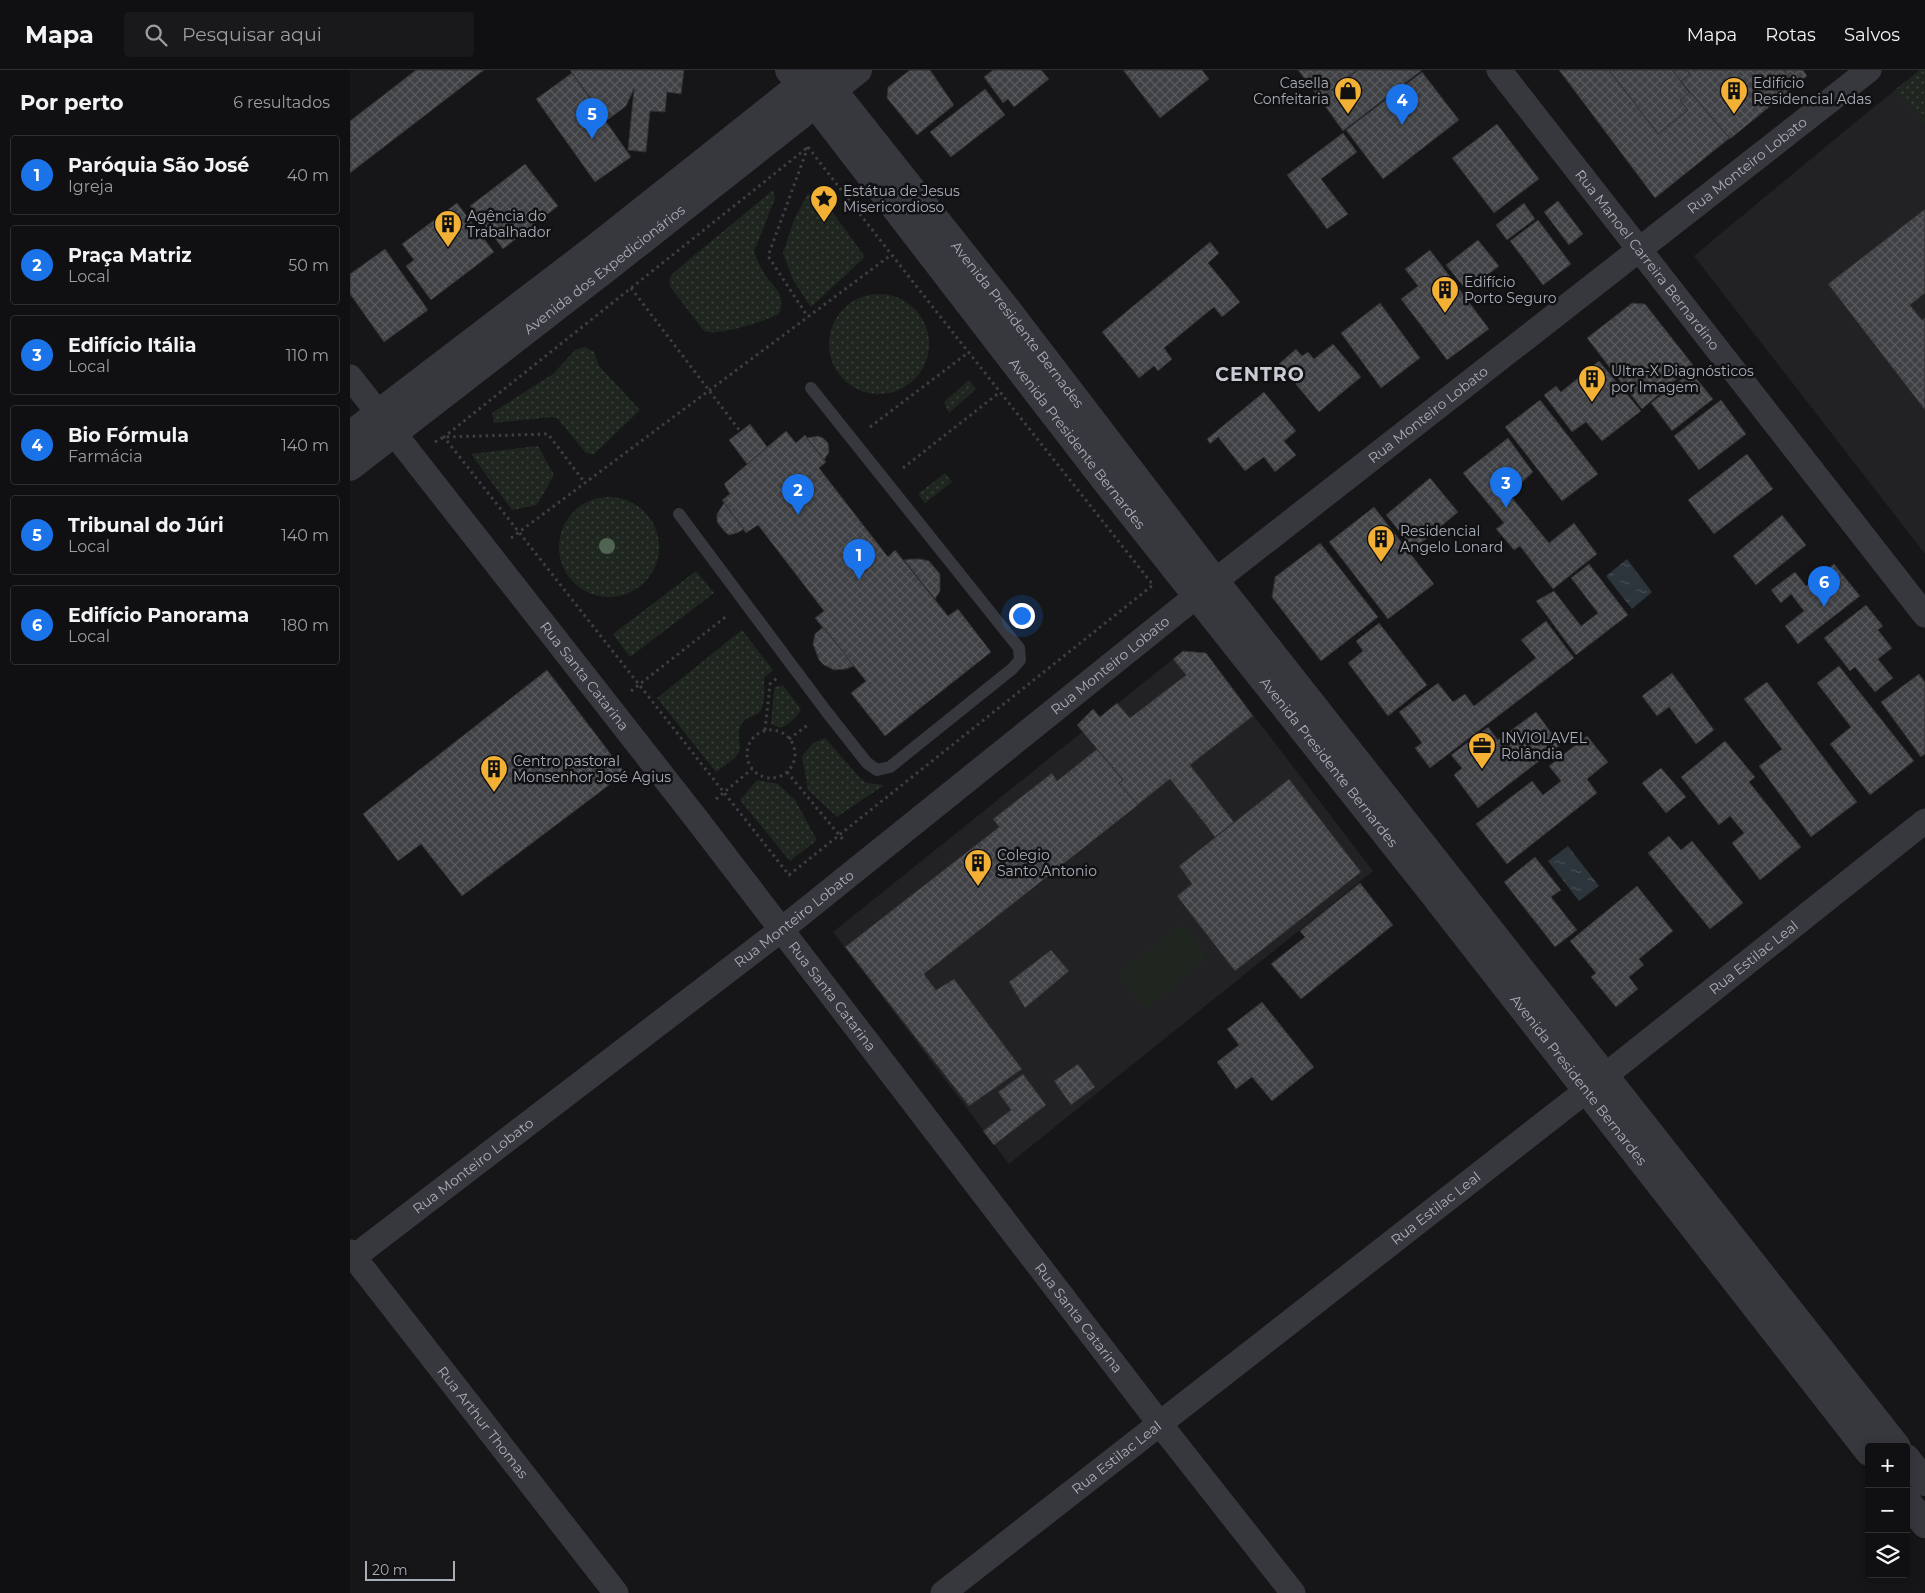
<!DOCTYPE html>
<html lang="pt">
<meta charset="utf-8">
<style>
:root{--surface:#101012;--page:#19191b;--text:#f1f3f6;--muted:#9c9d9f;--line:#303032;--accent:#1a73e8}
body{margin:0;font-family:Montserrat,sans-serif;background:var(--page);color:var(--text)}
.controls{position:absolute;right:15px;bottom:15px;display:grid;overflow:hidden;border-radius:5px;box-shadow:0 2px 12px #0003}
.controls button{width:45px;height:45px;display:grid;place-items:center;padding:0;border:0;border-bottom:1px solid var(--line);background:var(--surface);color:var(--text);font:25px sans-serif}
.scale{position:absolute;left:15px;bottom:12px;width:90px;box-sizing:border-box;padding-left:5px;border:2px solid #a8adb8;border-top:0;font-size:14px;line-height:18px;white-space:nowrap;color:#a8adb8;-webkit-text-stroke:4px #111113;paint-order:stroke}
.you{position:absolute;left:671px;top:545px;width:18px;height:18px;margin:-12px;border:4px solid #fff;border-radius:50%;background:#1a73e8;box-shadow:0 0 0 8px #1a73e833}
.badge{display:grid;place-items:center;width:32px;height:32px;border-radius:50%;background:var(--accent);color:#fff;font-size:16px;font-weight:700}
.pin{position:absolute;translate:-50% -41px;filter:drop-shadow(0 1px 2px #0008)}
.pin::after{content:'';position:absolute;top:26px;width:18px;height:15px;background:inherit;clip-path:polygon(0 0,100% 0,50% 100%)}
.list{margin:0;padding:0;list-style:none}
h2{display:flex;justify-content:space-between;align-items:center;height:65px;margin:0;padding:0 20px;font-size:21px}
h2 small{font-size:16px;font-weight:400;color:var(--muted)}
.list li{display:grid;grid-template-columns:32px 1fr auto;gap:15px;align-items:center;box-sizing:border-box;height:80px;margin:0 10px 10px;padding:0 10px;border:1px solid var(--line);border-radius:5px}
.list b{display:block;font-size:19px;white-space:nowrap}
.list p{margin:0;font-size:16px;white-space:nowrap;color:var(--muted)}
.list em{font-size:16px;font-style:normal;color:var(--muted)}
.icon{flex:none;width:28px;height:28px;fill:none;stroke:currentColor;stroke-width:2;stroke-linecap:round;stroke-linejoin:round}
.map{position:relative;flex:none;width:1575px;height:1523px;overflow:hidden}
header{display:flex;align-items:center;gap:30px;box-sizing:border-box;height:70px;padding:0 25px;background:var(--surface);border-bottom:1px solid var(--line)}
header strong{font-size:24px}
nav{display:flex;gap:28px;margin-inline-start:auto;font-size:18px}
.search{width:350px;height:45px;background:var(--page);display:flex;align-items:center;gap:12px;box-sizing:border-box;padding:0 18px;border-radius:5px;color:var(--muted);font-size:19px}
main{display:flex}
aside{flex:1;background:var(--surface)}
.map>svg:first-child{display:block}
.built{fill:#222225}
.green{fill:url(#green-dots)}
.pitch{fill:#1e261f}
.water{fill:url(#water-ripples)}
.building{fill:url(#building-cross-hatch);stroke:#303034}
.lines{fill:none;stroke-linecap:round;stroke-linejoin:round}
.path{stroke:#3d3f44;stroke-width:3;stroke-dasharray:2.5 4;stroke-linecap:butt}
.service{stroke:#37383d;stroke-width:12}
.minor{stroke:#37383d;stroke-width:25}
.tertiary{stroke:#37383d;stroke-width:28}
.tree{fill:#506452}
.labels{text-anchor:middle;stroke-width:5;stroke-linejoin:round;paint-order:stroke}
.poi-label{font-size:14px;fill:#a8adb8;stroke:#111113;text-anchor:start}
.street-label{font-size:14px;fill:#a8adb8;stroke:#111113}
.district-label{font-size:19px;font-weight:bold;letter-spacing:1px;fill:#c9ccd4;stroke:#111113}
</style>
<header>
<strong>Mapa</strong>
<div class="search"><svg class="icon" aria-label="search" viewBox="0 0 24 24"><circle cx="10" cy="10" r="6"/><path d="M15 15l6 6"/></svg>Pesquisar aqui</div>
<nav><a>Mapa</a><a>Rotas</a><a>Salvos</a></nav>
</header>
<main>
<aside>
<h2>Por perto<small>6 resultados</small></h2>
<ul class="list">
<li><span class="badge">1</span><div><b>Paróquia São José</b><p>Igreja</p></div><em>40 m</em></li>
<li><span class="badge">2</span><div><b>Praça Matriz</b><p>Local</p></div><em>50 m</em></li>
<li><span class="badge">3</span><div><b>Edifício Itália</b><p>Local</p></div><em>110 m</em></li>
<li><span class="badge">4</span><div><b>Bio Fórmula</b><p>Farmácia</p></div><em>140 m</em></li>
<li><span class="badge">5</span><div><b>Tribunal do Júri</b><p>Local</p></div><em>140 m</em></li>
<li><span class="badge">6</span><div><b>Edifício Panorama</b><p>Local</p></div><em>180 m</em></li>
</ul>
</aside>
<div class="map">
<svg width="1575" height="1523" viewBox="0 0 1575 1523">
<defs>
<pattern id="green-dots" width="8" height="8" patternUnits="userSpaceOnUse" patternTransform="scale(1.25)"><rect width="8" height="8" fill="#1e261f"/><path d="M2 2h.1M6 6h.1" fill="none" stroke="#3c433d" stroke-width="1.8" stroke-linecap="round"/></pattern>
<pattern id="water-ripples" width="26" height="14" patternUnits="userSpaceOnUse" patternTransform="scale(1.25)"><rect width="26" height="14" fill="#2c353c"/><path d="M2 4q2-2 4 0t4 0M15 11q2-2 4 0t4 0" fill="none" stroke="#485056"/></pattern>
<pattern id="building-cross-hatch" width="8" height="8" patternUnits="userSpaceOnUse" patternTransform="scale(1.25)"><rect width="8" height="8" fill="#404145"/><path d="M0 0l8 8M0 8l8-8" fill="none" stroke="#595a5e"/></pattern>
</defs>
<rect width="100%" height="100%" fill="#161618"/>
<g class="built">
<polygon points="1570,0 1575,0 1575,484 1344,186 1497,59"/>
<polygon points="833,581 856,583 1023,801 659,1094 483,862"/>
</g>
<g class="green">
<polygon points="1570,0 1575,0 1575,54 1546,19"/>
<path d="M 423,120 L 425,128 L 404,182 C 407,189 410,197 414,203 C 424,219 437,224 429,244 C 416,251 366,267 354,261 L 321,218 L 319,210 L 322,204 Z"/>
<polygon points="458,123 471,136 484,144 515,187 461,237 443,210 433,183 444,150"/>
<circle cx="529" cy="274" r="50"/>
<polygon points="235,277 244,282 249,296 290,340 244,384 236,383 207,348 202,347 144,353 142,343 203,304 225,280"/>
<polygon points="619,310 626,319 599,343 594,332"/>
<polygon points="188,376 204,405 187,435 162,440 121,384"/>
<polygon points="595,403 602,412 575,433 568,424"/>
<circle cx="259" cy="477" r="50"/>
<polygon points="346,501 364,523 280,587 263,564"/>
<path d="M 392,560 L 423,600 L 414,608 C 414,618 416,635 409,643 C 406,645 402,646 398,648 C 386,654 389,668 390,680 L 385,688 L 366,702 L 307,628 Z"/>
<path d="M 433,615 L 451,639 C 447,648 440,653 431,658 L 421,654 L 424,621 L 425,617 Z"/>
<polygon points="475,668 510,708 517,713 534,715 487,747 458,720 452,686 463,673"/>
<polygon points="407,710 428,714 445,730 467,770 440,791 390,730"/>
</g>
<polygon class="pitch" points="832,855 858,888 795,939 768,905"/>
<g class="water">
<polygon points="1277,489 1302,522 1282,539 1256,506"/>
<polygon points="1218,776 1249,816 1229,831 1198,791"/>
</g>
<g class="building">
<polygon points="66,0 134,0 0,103 0,51"/>
<polygon points="220,0 334,0 331,24 317,22 315,42 300,41 296,82 278,80 284,19 276,36 256,51"/>
<polygon points="560,0 580,0 604,35 567,65 537,28 538,17"/>
<polygon points="643,0 691,0 699,9 664,37 658,29 653,33 634,7"/>
<polygon points="773,0 852,0 859,9 810,48"/>
<polygon points="948,0 1007,0 970,29"/>
<polygon points="1008,0 1072,0 993,61 970,29"/>
<polygon points="1209,0 1453,0 1457,6 1305,128"/>
<polygon points="1259,0 1322,0 1339,22 1330,30 1338,40 1308,64"/>
<polygon points="1337,0 1434,0 1446,15 1380,69 1331,11 1340,5"/>
<polygon points="1072,2 1109,50 1033,109 996,60"/>
<polygon points="222,3 281,87 245,112 186,29"/>
<polygon points="635,19 655,45 601,87 580,62"/>
<polygon points="1147,54 1189,109 1144,143 1102,88"/>
<polygon points="993,63 1007,82 971,109 998,144 977,159 937,105"/>
<polygon points="175,94 208,136 153,179 120,136"/>
<polygon points="1208,131 1233,164 1219,175 1194,142"/>
<polygon points="107,133 144,182 81,230 56,196 64,190 52,174"/>
<polygon points="1174,133 1185,149 1157,170 1146,155"/>
<polygon points="1575,139 1575,223 1560,235 1572,250 1575,248 1575,340 1478,214"/>
<polygon points="1188,150 1221,194 1193,215 1160,171"/>
<polygon points="1128,170 1149,196 1117,221 1096,195"/>
<polygon points="860,172 869,183 858,193 890,232 872,247 864,237 814,278 822,289 808,301 804,296 789,308 752,262"/>
<polygon points="35,179 78,240 34,272 0,224 0,204"/>
<polygon points="1080,180 1139,259 1097,290 1051,229 1068,216 1055,199"/>
<polygon points="1030,233 1070,288 1031,318 991,263"/>
<polygon points="1282,233 1295,234 1343,295 1292,339 1237,268"/>
<polygon points="983,274 1011,307 969,342 929,294 946,279 952,286 958,282 964,289"/>
<polygon points="1249,291 1291,341 1252,371 1236,352 1222,362 1194,325 1206,316 1211,322"/>
<polygon points="1341,302 1363,329 1322,361 1301,333"/>
<polygon points="914,322 946,361 934,371 946,385 925,402 914,387 895,401 868,367 860,374 857,369"/>
<polygon points="1190,330 1248,404 1212,431 1155,357"/>
<polygon points="1371,330 1396,364 1349,400 1324,366"/>
<polygon points="400,354 418,378 397,394 379,370"/>
<polygon points="436,361 446,373 455,365 476,392 469,398 538,487 545,480 598,546 608,539 641,582 535,666 501,623 516,611 465,548 474,541 408,455 396,463 372,430 380,424 374,414"/>
<polygon points="468,366 473,368 478,373 479,382 474,390 457,368"/>
<polygon points="1158,368 1183,402 1159,424 1199,473 1224,453 1247,484 1203,519 1170,476 1164,480 1146,459 1154,453 1113,403"/>
<polygon points="1397,384 1423,419 1364,464 1338,430"/>
<polygon points="1080,408 1108,442 1064,479 1036,445"/>
<polygon points="374,433 394,459 387,463 379,465 375,462 367,452 367,444"/>
<polygon points="1024,437 1084,514 1038,549 979,472"/>
<polygon points="1432,445 1456,475 1406,515 1383,486"/>
<polygon points="970,473 1028,547 971,591 922,527 925,507"/>
<polygon points="561,489 570,489 579,491 590,504 590,521 585,529 554,490"/>
<polygon points="1239,494 1278,545 1226,585 1186,531 1204,521 1231,556 1248,543 1221,508"/>
<polygon points="1484,494 1510,526 1448,574 1435,556 1454,541 1441,524 1431,533 1421,520 1445,502 1456,516"/>
<polygon points="1516,535 1533,556 1528,560 1542,578 1528,589 1543,608 1525,622 1505,597 1500,601 1474,568"/>
<polygon points="1196,551 1224,588 1080,698 1065,678 1072,673 1049,642 1088,613 1103,632 1115,624 1124,636 1186,588 1171,570"/>
<polygon points="1029,553 1077,615 1038,646 998,593 1013,581 1006,571"/>
<polygon points="473,557 504,596 496,599 484,600 474,595 469,590 463,574 465,564"/>
<polygon points="833,581 856,583 903,646 840,695 884,752 865,767 820,709 786,736 769,713 773,710 727,655 743,639 750,647 767,633 780,648 836,605 823,589"/>
<polygon points="1489,596 1564,691 1520,725 1480,674 1501,657 1467,613"/>
<polygon points="197,600 275,703 112,826 71,774 48,791 13,744"/>
<polygon points="1322,603 1364,660 1346,674 1319,637 1307,646 1292,626"/>
<polygon points="1569,604 1575,612 1575,684 1571,687 1531,632"/>
<polygon points="1417,612 1507,732 1461,767 1409,696 1432,679 1394,629"/>
<polygon points="1186,642 1210,675 1128,738 1104,705 1112,698 1101,685 1138,657 1148,670"/>
<polygon points="1237,666 1258,692 1237,709 1247,723 1157,794 1126,754 1182,711 1193,725 1211,711 1199,696"/>
<polygon points="1375,671 1405,707 1399,712 1451,777 1410,810 1382,773 1394,763 1380,746 1369,755 1331,707"/>
<polygon points="747,679 773,710 769,713 788,735 574,904 586,920 604,909 672,999 619,1036 495,877 649,757 643,749 702,703 707,711"/>
<polygon points="1311,698 1336,727 1316,743 1292,713"/>
<polygon points="939,709 1011,802 885,901 827,826 842,814 829,796"/>
<polygon points="1319,766 1331,780 1342,771 1393,833 1360,859 1298,783"/>
<polygon points="1185,787 1211,820 1201,827 1227,860 1205,877 1154,812"/>
<polygon points="1010,813 1043,855 951,929 921,894 955,867 950,861"/>
<polygon points="1287,816 1323,861 1289,889 1294,895 1279,907 1288,919 1266,937 1241,907 1246,903 1220,871"/>
<polygon points="701,880 719,901 675,938 659,912"/>
<polygon points="912,932 964,997 922,1031 902,1007 886,1019 867,992 889,975 877,959"/>
<polygon points="728,994 745,1017 721,1035 704,1011"/>
<polygon points="673,1004 696,1035 644,1075 633,1061 661,1040 648,1022"/>
</g>
<g class="lines">
<g class="path">
<path d="M 458,77 C 571,224 688,369 803,515 L 439,805 L 94,367 Z"/>
<polyline points="458,77 418,186 458,247"/>
<polyline points="281,218 390,361"/>
<polyline points="520,357 619,282"/>
<polyline points="85,372 94,367 198,364 235,413"/>
<polyline points="553,398 650,322"/>
<polyline points="161,468 541,185"/>
<polyline points="281,621 378,545"/>
<polyline points="415,660 420,614 427,608"/>
<circle cx="421" cy="684" r="24"/>
<polyline points="439,669 459,654"/>
<polyline points="437,702 495,772"/>
<polyline points="366,729 402,699"/>
</g>
<polyline class="service" points="329,444 476,641 517,693 527,700 540,697 662,599 670,590 669,578 461,318"/>
<g class="minor">
<path id="s1" d="M 1149,0 L 1575,545"/>
<path id="s2" d="M 0,307 L 345,747 L 810,1354 L 943,1523"/>
<path id="s3" d="M 0,1182 L 266,1523"/>
<path id="s4" d="M 0,1190 L 431,860 L 865,511 L 1519,0"/>
<path id="s5" d="M 593,1523 L 1237,1020 L 1575,751"/>
</g>
<g class="tertiary">
<path id="s6" d="M 439,0 L 754,409 L 1078,817 L 1519,1382"/>
<path id="s7" d="M 467,0 L 655,237 L 865,511 L 1547,1377"/>
<polyline points="0,365 249,175 464,4"/>
<path id="s8" d="M 0,397 L 262,194 L 508,0"/>
<polyline points="1556,1388 1575,1412"/>
<polyline points="1556,1430 1575,1454"/>
</g>
</g>
<circle class="tree" cx="257" cy="476" r="8"/>
<defs>
<symbol id="shop-pin" viewBox="-11 -11 22 30"><path d="M0 17L-7.5 6A9.5 9.5 0 1 1 7.5 6Z" fill="#f2b134" stroke="#111113"/><path d="M-5-2.5h2.3a2.7 3.5 0 0 1 5.4 0H5L5.5 6h-11ZM-1.5-2.5h3a1.5 2.3 0 0 0-3 0Z" fill="#111"/></symbol>
<symbol id="building-pin" viewBox="-11 -11 22 30"><path d="M0 17L-7.5 6A9.5 9.5 0 1 1 7.5 6Z" fill="#f2b134" stroke="#111113"/><path d="M-4-6H4V6H1V3H-1V6H-4ZM-2.5-4.3h1.7v1.8h-1.7ZM.8-4.3h1.7v1.8H.8ZM-2.5-1h1.7V.8h-1.7ZM.8-1h1.7V.8H.8Z" fill="#111"/></symbol>
<symbol id="sight-pin" viewBox="-11 -11 22 30"><path d="M0 17L-7.5 6A9.5 9.5 0 1 1 7.5 6Z" fill="#f2b134" stroke="#111113"/><path d="M0-6L1.8-2.2L6-1.7L2.9 1.2L3.7 5.4L0 3.3L-3.7 5.4L-2.9 1.2L-6-1.7L-1.8-2.2Z" fill="#111"/></symbol>
<symbol id="office-pin" viewBox="-11 -11 22 30"><path d="M0 17L-7.5 6A9.5 9.5 0 1 1 7.5 6Z" fill="#f2b134" stroke="#111113"/><path d="M-6-3h4V-5.5h4V-3h4V5H-6ZM-1-4.5V-3h2v-1.5ZM-6 0V1H6V0Z" fill="#111"/></symbol>
</defs>
<g fill-rule="evenodd">
<use href="#shop-pin" x="982" y="5" width="32" height="43"/>
<use href="#building-pin" x="1368" y="5" width="32" height="43"/>
<use href="#sight-pin" x="458" y="113" width="32" height="43"/>
<use href="#building-pin" x="82" y="138" width="32" height="43"/>
<use href="#building-pin" x="1079" y="204" width="32" height="43"/>
<use href="#building-pin" x="1226" y="293" width="32" height="43"/>
<use href="#building-pin" x="1015" y="453" width="32" height="43"/>
<use href="#office-pin" x="1116" y="660" width="32" height="43"/>
<use href="#building-pin" x="128" y="683" width="32" height="43"/>
<use href="#building-pin" x="612" y="777" width="32" height="43"/>
</g>
<g class="labels">
<g class="poi-label">
<text x="979" y="18" text-anchor="end">Casella<tspan x="979" dy="16">Confeitaria</tspan></text>
<text x="1403" y="18">Edifício<tspan x="1403" dy="16">Residencial Adas</tspan></text>
<text x="493" y="126">Estátua de Jesus<tspan x="493" dy="16">Misericordioso</tspan></text>
<text x="117" y="151">Agência do<tspan x="117" dy="16">Trabalhador</tspan></text>
<text x="1114" y="217">Edifício<tspan x="1114" dy="16">Porto Seguro</tspan></text>
<text x="1261" y="306">Ultra-X Diagnósticos<tspan x="1261" dy="16">por Imagem</tspan></text>
<text x="1050" y="466">Residencial<tspan x="1050" dy="16">Angelo Lonard</tspan></text>
<text x="1151" y="673">INVIOLAVEL<tspan x="1151" dy="16">Rolândia</tspan></text>
<text x="163" y="696">Centro pastoral<tspan x="163" dy="16">Monsenhor José Agius</tspan></text>
<text x="647" y="790">Colegio<tspan x="647" dy="16">Santo Antonio</tspan></text>
</g>
<g class="street-label">
<text dy="5" stroke="none"><textPath href="#s4" startOffset="1775">Rua Monteiro Lobato</textPath></text>
<text dy="5" stroke="none"><textPath href="#s1" startOffset="241">Rua Manoel Carreira Bernardino</textPath></text>
<text dy="5" stroke="none"><textPath href="#s8" startOffset="322">Avenida dos Expedicionários</textPath></text>
<text dy="5" stroke="none"><textPath href="#s7" startOffset="324">Avenida Presidente Bernades</textPath></text>
<text dy="5" stroke="none"><textPath href="#s4" startOffset="1370">Rua Monteiro Lobato</textPath></text>
<text dy="5" stroke="none"><textPath href="#s6" startOffset="472">Avenida Presidente Bernardes</textPath></text>
<text dy="5" stroke="none"><textPath href="#s4" startOffset="965">Rua Monteiro Lobato</textPath></text>
<text dy="5" stroke="none"><textPath href="#s2" startOffset="380">Rua Santa Catarina</textPath></text>
<text dy="5" stroke="none"><textPath href="#s6" startOffset="878">Avenida Presidente Bernardes</textPath></text>
<text dy="5" stroke="none"><textPath href="#s4" startOffset="560">Rua Monteiro Lobato</textPath></text>
<text dy="5" stroke="none"><textPath href="#s5" startOffset="1030">Rua Estilac Leal</textPath></text>
<text dy="5" stroke="none"><textPath href="#s2" startOffset="785">Rua Santa Catarina</textPath></text>
<text dy="5" stroke="none"><textPath href="#s6" startOffset="1282">Avenida Presidente Bernardes</textPath></text>
<text dy="5" stroke="none"><textPath href="#s4" startOffset="155">Rua Monteiro Lobato</textPath></text>
<text dy="5" stroke="none"><textPath href="#s5" startOffset="625">Rua Estilac Leal</textPath></text>
<text dy="5" stroke="none"><textPath href="#s2" startOffset="1190">Rua Santa Catarina</textPath></text>
<text dy="5" stroke="none"><textPath href="#s3" startOffset="216">Rua Arthur Thomas</textPath></text>
<text dy="5" stroke="none"><textPath href="#s5" startOffset="220">Rua Estilac Leal</textPath></text>
</g>
<g class="district-label">
<text x="910" y="311">CENTRO</text>
</g>
</g>
</svg>
<div class="controls">
<button>+</button>
<button>−</button>
<button><svg class="icon" aria-label="layers" viewBox="0 0 24 24"><path d="M12 4l9 5-9 5-9-5zM3 14l9 5 9-5"/></svg></button>
</div>
<div class="scale">20 m</div>
<div class="you"></div>
<div class="pin badge" style="left:509px;top:510px">1</div>
<div class="pin badge" style="left:448px;top:445px">2</div>
<div class="pin badge" style="left:1156px;top:438px">3</div>
<div class="pin badge" style="left:1052px;top:55px">4</div>
<div class="pin badge" style="left:242px;top:69px">5</div>
<div class="pin badge" style="left:1474px;top:537px">6</div>
</div>
</main>
